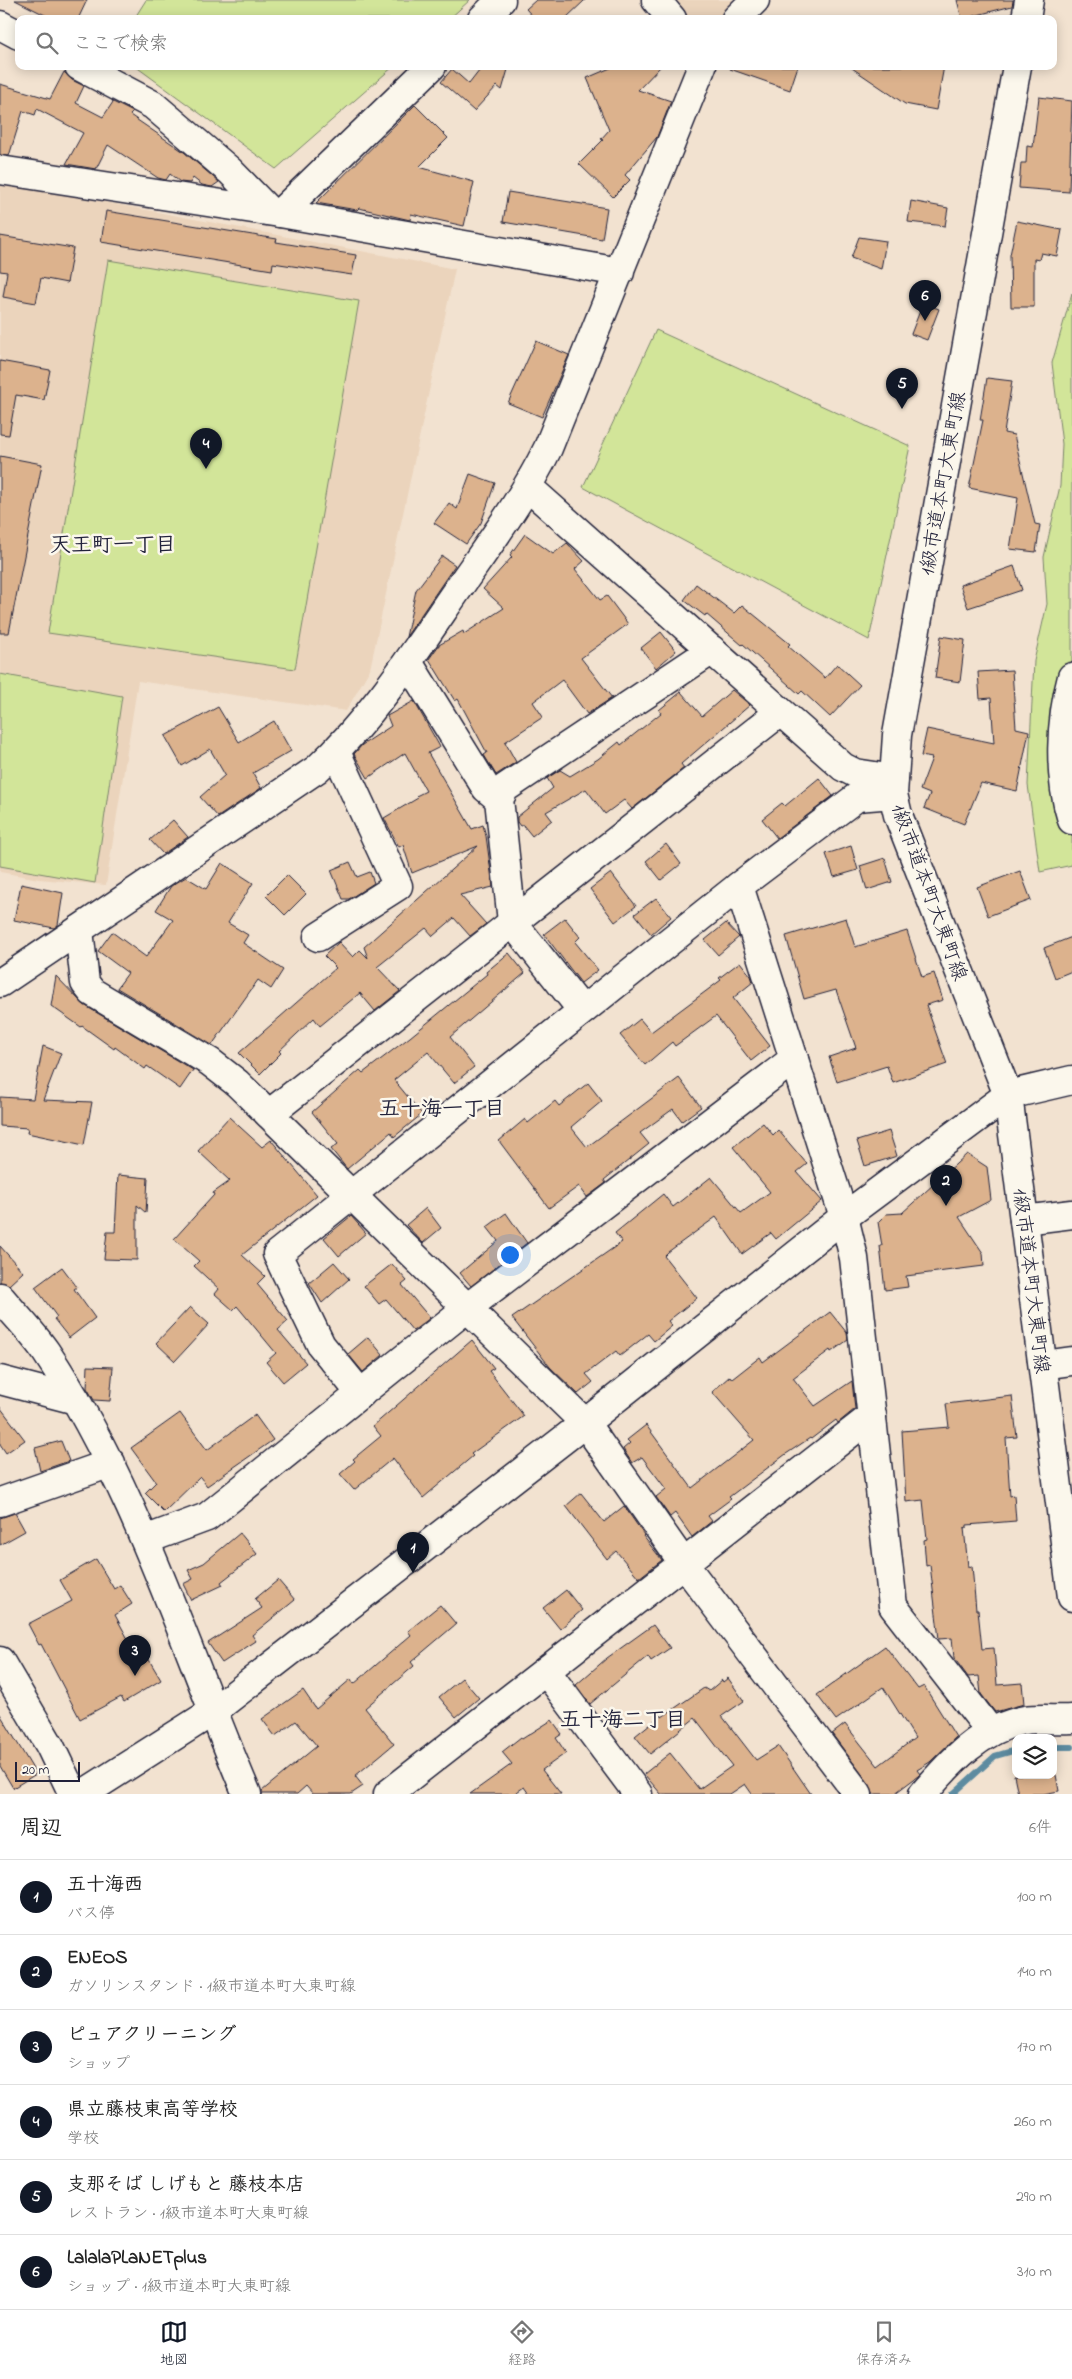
<!DOCTYPE html>
<html lang="ja">
<meta charset="utf-8">
<style>
:root{--surface:#fff;--page:#f6f6f6;--text:#222;--muted:#767676;--line:#e0e0e0;--accent:#111827}
body{margin:0;font-family:"Indie Flower","Klee One",sans-serif;background:var(--page);color:var(--text)}
.controls{position:absolute;right:15px;bottom:15px;display:grid;overflow:hidden;border-radius:10px;box-shadow:0 2px 12px #0003}
.controls button{width:45px;height:45px;display:grid;place-items:center;padding:0;border:0;border-bottom:1px solid var(--line);background:var(--surface);color:var(--text);font:25px sans-serif}
.scale{position:absolute;left:15px;bottom:12px;width:65px;box-sizing:border-box;padding-left:5px;border:2px solid #22223b;border-top:0;font-size:14px;line-height:18px;white-space:nowrap;color:#22223b;-webkit-text-stroke:4px #fbf7ec;paint-order:stroke}
.you{position:absolute;left:509px;top:1254px;width:18px;height:18px;margin:-12px;border:4px solid #fff;border-radius:50%;background:#1a73e8;box-shadow:0 0 0 8px #1a73e833}
.badge{display:grid;place-items:center;width:32px;height:32px;border-radius:50%;background:var(--accent);color:#fff;font-size:16px;font-weight:700}
.pin{position:absolute;translate:-50% -41px;filter:drop-shadow(0 1px 2px #0008)}
.pin::after{content:'';position:absolute;top:26px;width:18px;height:15px;background:inherit;clip-path:polygon(0 0,100% 0,50% 100%)}
.list{margin:0;padding:0;list-style:none}
h2{display:flex;justify-content:space-between;align-items:center;height:65px;margin:0;padding:0 20px;font-size:21px}
h2 small{font-size:16px;font-weight:400;color:var(--muted)}
.list li{display:grid;grid-template-columns:32px 1fr auto;gap:15px;align-items:center;box-sizing:border-box;height:75px;padding:0 20px;border-top:1px solid var(--line)}
.list b{display:block;font-size:19px;white-space:nowrap}
.list p{margin:0;font-size:16px;white-space:nowrap;color:var(--muted)}
.list em{font-size:16px;font-style:normal;color:var(--muted)}
.icon{flex:none;width:28px;height:28px;fill:none;stroke:currentColor;stroke-width:2;stroke-linecap:round;stroke-linejoin:round}
.map{position:relative;flex:none;width:1072px;height:1794px;overflow:hidden}
.search{position:absolute;background:var(--surface);box-shadow:0 2px 12px #0003;left:15px;right:15px;top:15px;height:55px;display:flex;align-items:center;gap:12px;box-sizing:border-box;padding:0 18px;border-radius:10px;color:var(--muted);font-size:19px}
.sheet{height:515px;background:var(--surface)}
nav{display:flex;justify-content:space-around;align-items:center;box-sizing:border-box;height:70px;border-top:1px solid var(--line);background:var(--surface);font-size:14px;color:var(--muted)}
nav a{display:grid;justify-items:center;gap:2px}
nav .on{color:var(--accent)}
.map>svg:first-child{display:block}
.built{fill:#ebd4bc}
.green{fill:#d2e599;stroke:#7a846a}
.lines{fill:none;stroke-linecap:round;stroke-linejoin:round}
.stream{stroke:#5d8ba0;stroke-width:6}
.building{fill:#dcb28d;stroke:#22223b}
.minor-casing{stroke:#22223b;stroke-width:31}
.minor{stroke:#fbf7ec;stroke-width:28}
.labels{text-anchor:middle;stroke-width:5;stroke-linejoin:round;paint-order:stroke}
.street-label{font-size:20px;fill:#22223b;stroke:#fbf7ec}
.neighbourhood-label{font-size:21px;font-weight:bold;fill:#22223b;stroke:#fbf7ec}
</style>
<div class="map">
<svg width="1072" height="1794" viewBox="0 0 1072 1794">
<rect width="100%" height="100%" fill="#f2e2d0"/>
<filter id="ink" filterUnits="userSpaceOnUse"><feTurbulence type="fractalNoise" baseFrequency=".02" numOctaves="2"/><feDisplacementMap in="SourceGraphic" scale="10" xChannelSelector="R" yChannelSelector="G"/><feConvolveMatrix kernelMatrix="1 2 1 2 8 2 1 2 1" color-interpolation-filters="sRGB"/></filter>
<g filter="url(#ink)">
<g class="built">
<polygon points="673,0 739,0 720,19 689,19"/>
<polygon points="0,182 455,269 370,669 346,711 138,681 106,885 39,879 0,872"/>
</g>
<g class="green">
<polygon points="146,0 470,0 449,19 134,19"/>
<polygon points="135,66 394,66 276,169"/>
<polygon points="108,260 359,301 295,669 48,633"/>
<polygon points="1072,293 1072,865 1040,872 1028,785 1034,661 1047,604 1044,557 1060,486 1062,444 1052,363"/>
<polygon points="656,330 910,446 869,640 583,487"/>
<polygon points="0,674 122,696 95,883 0,866"/>
</g>
<g class="lines">
<g class="stream">
<polyline points="1053,1747 1072,1747"/>
<polyline points="953,1794 995,1756 1016,1750"/>
</g>
</g>
<g class="building">
<polygon points="15,0 87,0 78,19 53,19"/>
<polygon points="536,0 585,0 565,19 535,19 526,9"/>
<polygon points="957,0 1013,0 1013,1 1012,6 962,19"/>
<polygon points="483,66 509,66 502,90 497,86 474,111 441,82 452,69 469,84"/>
<polygon points="615,66 661,66 638,90 671,101 657,137 625,175 630,180 613,197 579,164 603,140 601,139 609,130 587,78"/>
<polygon points="730,66 798,66 790,90 730,69"/>
<polygon points="849,66 944,66 936,110 905,104"/>
<polygon points="64,72 72,80 84,86 76,103 103,117 113,102 133,112 130,115 184,152 219,182 212,187 202,185 193,178 190,183 180,182 170,174 166,180 158,178 108,145 96,169 66,164 83,133 37,109 35,115 23,111 9,156 0,155 0,84 50,99"/>
<polygon points="1039,97 1072,101 1069,192 1019,188 1021,163 1026,163 1027,146 1033,147"/>
<polygon points="415,105 448,138 419,167 474,182 464,226 411,214 410,220 359,208 357,210 316,203"/>
<polygon points="508,192 607,208 602,239 503,222"/>
<polygon points="911,201 948,208 945,226 908,222"/>
<polygon points="106,211 277,239 276,242 356,255 352,275 273,263 272,270 101,242"/>
<polygon points="1017,221 1062,230 1057,256 1041,253 1039,260 1034,259 1034,307 1011,307 1010,255"/>
<polygon points="0,236 73,248 67,283 41,278 36,303 3,297 7,272 0,271"/>
<polygon points="859,237 886,241 881,269 851,258"/>
<polygon points="923,303 939,309 927,340 911,334"/>
<polygon points="536,341 569,355 542,417 508,403"/>
<polygon points="0,361 50,370 44,400 16,395 9,435 0,434"/>
<polygon points="987,378 1012,381 1004,433 1014,435 1035,524 1040,525 1036,552 1010,549 1018,498 969,488 983,420 980,420"/>
<polygon points="0,456 42,464 9,633 0,633"/>
<polygon points="470,474 495,483 481,523 466,544 434,523 449,503 457,509"/>
<polygon points="525,534 553,554 567,543 584,561 575,569 600,600 607,596 628,624 581,658 612,698 587,714 562,680 533,702 543,717 505,742 516,762 496,775 484,755 487,753 458,699 455,701 429,659 439,645 463,631 464,634 504,608 483,589 512,557 510,555"/>
<polygon points="442,556 455,565 406,637 416,590"/>
<polygon points="1014,566 1022,590 968,608 960,585"/>
<polygon points="696,584 734,613 742,605 790,644 788,646 825,678 837,664 860,685 830,717 802,691 799,694 743,644 742,645 706,614 705,616 684,600"/>
<polygon points="661,632 676,651 656,668 641,648"/>
<polygon points="941,636 965,640 960,682 935,678"/>
<polygon points="1012,670 1016,728 1029,731 1017,791 981,783 964,824 924,808 930,794 920,790 932,758 921,756 927,729 994,743 991,698 980,699 978,672"/>
<polygon points="732,690 750,705 681,764 684,768 632,809 624,800 605,814 586,789 546,812 552,820 532,836 523,825 520,826 517,822 517,817 553,788 547,778 560,770 570,776 598,759 619,742 621,745 661,713 659,710 681,692 702,716"/>
<polygon points="414,701 440,747 428,753 472,829 483,825 486,836 493,887 460,895 486,924 470,936 454,918 433,936 426,928 377,967 400,991 375,1011 360,993 320,1026 314,1018 279,1051 281,1053 260,1074 239,1053 336,968 324,956 339,942 353,957 360,950 368,958 364,947 478,846 412,873 403,845 399,847 384,818 418,798 416,796 426,791 405,753 368,778 354,754 362,745 391,726 387,716"/>
<polygon points="218,707 239,742 274,721 291,751 253,773 261,788 218,817 200,797 225,775 210,749 182,766 165,736"/>
<polygon points="819,778 833,796 777,838 762,819 782,803 785,806"/>
<polygon points="173,820 188,837 163,854 150,840"/>
<polygon points="666,844 681,864 661,880 646,861"/>
<polygon points="851,846 858,870 834,877 826,854"/>
<polygon points="885,858 892,882 867,890 860,866"/>
<polygon points="350,862 357,877 370,872 374,883 349,899 343,899 331,870"/>
<polygon points="222,863 253,883 228,923 248,935 243,943 283,970 271,989 258,980 212,1045 117,988 128,973 98,951 112,932 146,957 173,920 156,910 171,886 186,877 206,889"/>
<polygon points="1020,871 1031,900 988,916 977,887"/>
<polygon points="611,873 636,906 615,922 590,889"/>
<polygon points="287,875 306,894 285,915 266,896"/>
<polygon points="21,884 63,893 58,925 54,928 14,920"/>
<polygon points="656,898 671,917 651,934 635,914"/>
<polygon points="565,918 580,937 575,942 598,970 581,983 544,934"/>
<polygon points="846,918 855,947 907,931 922,977 934,973 943,1000 926,1005 947,1064 893,1083 887,1066 837,1082 829,1057 856,1048 836,990 804,999 786,936"/>
<polygon points="726,923 739,937 718,955 705,940"/>
<polygon points="1072,937 1072,971 1055,978 1044,948"/>
<polygon points="509,953 525,973 450,1037 474,1067 454,1083 428,1052 394,1080 422,1114 394,1137 391,1132 347,1169 331,1149 338,1144 312,1112 360,1070 363,1073 410,1037 487,974 486,972"/>
<polygon points="740,962 751,976 753,982 733,998 770,1046 751,1061 716,1016 675,1046 672,1042 645,1065 620,1035 640,1019 651,1032 721,980 719,978"/>
<polygon points="56,976 84,1005 193,1070 180,1089 147,1066 145,1069 115,1047 114,1049 82,1026 81,1027 51,1006"/>
<polygon points="43,1046 61,1053 43,1100 92,1102 84,1145 27,1133 28,1128 0,1126 0,1097 33,1099"/>
<polygon points="679,1078 701,1107 682,1121 673,1109 640,1133 649,1144 604,1180 606,1183 587,1197 579,1186 549,1208 499,1141 525,1119 528,1123 555,1101 559,1106 588,1083 602,1101 571,1127 587,1147"/>
<polygon points="229,1117 262,1147 271,1140 317,1195 242,1255 265,1276 257,1284 288,1321 278,1330 306,1363 283,1382 266,1362 276,1353 237,1306 233,1310 215,1294 219,1289 194,1266 199,1261 174,1239 214,1195 213,1193 230,1181 198,1151"/>
<polygon points="763,1123 773,1135 778,1130 807,1164 797,1172 822,1201 776,1239 771,1233 742,1254 716,1217 668,1252 664,1256 697,1298 668,1321 672,1326 654,1341 648,1334 620,1356 616,1351 586,1374 593,1382 578,1394 550,1367 512,1318 622,1242 615,1233 663,1194 673,1207 711,1177 741,1213 770,1192 733,1147"/>
<polygon points="889,1131 897,1156 865,1166 857,1141"/>
<polygon points="967,1154 987,1167 991,1200 959,1217 983,1253 984,1266 906,1276 908,1287 885,1290 880,1246 882,1246 878,1222 886,1214 902,1213"/>
<polygon points="118,1175 148,1178 146,1213 137,1205 137,1260 104,1259 107,1232 115,1232"/>
<polygon points="426,1208 441,1228 423,1243 406,1225"/>
<polygon points="506,1213 527,1243 471,1286 460,1273 498,1241 487,1227"/>
<polygon points="351,1216 366,1233 339,1256 324,1238"/>
<polygon points="0,1246 23,1272 9,1285 0,1282"/>
<polygon points="334,1262 349,1279 322,1303 309,1283"/>
<polygon points="392,1264 407,1281 402,1285 430,1318 413,1331 386,1299 379,1304 364,1286"/>
<polygon points="62,1267 77,1287 74,1289 95,1318 69,1338 54,1319 57,1317 35,1287"/>
<polygon points="190,1307 209,1324 175,1361 156,1343"/>
<polygon points="830,1312 847,1333 848,1340 831,1352 830,1350 793,1378 815,1406 852,1381 855,1409 838,1423 836,1420 811,1439 810,1438 786,1454 729,1497 731,1499 708,1516 712,1521 692,1537 675,1513 670,1517 656,1497 666,1489 642,1457 632,1463 623,1449 630,1443 627,1440 646,1425 692,1488 754,1440 712,1392 730,1376 732,1379 760,1357 763,1362"/>
<polygon points="368,1337 383,1355 363,1372 348,1354"/>
<polygon points="472,1340 494,1368 489,1371 524,1416 471,1454 473,1456 423,1498 393,1458 354,1490 340,1474 355,1461 353,1459 381,1436 373,1426"/>
<polygon points="88,1366 113,1367 110,1401 94,1400 87,1388"/>
<polygon points="1012,1396 1017,1437 1006,1438 1010,1496 1014,1495 1016,1521 967,1525 967,1527 964,1528 968,1567 972,1566 976,1610 978,1610 982,1649 994,1648 997,1685 1022,1683 1024,1704 995,1712 981,1694 979,1676 968,1677 954,1658 952,1638 939,1639 930,1565 926,1566 924,1540 927,1539 923,1500 906,1502 902,1431 949,1427 946,1404"/>
<polygon points="0,1407 25,1440 6,1453 0,1444"/>
<polygon points="180,1413 207,1450 255,1415 273,1440 207,1486 200,1477 164,1512 145,1493 156,1482 131,1448"/>
<polygon points="61,1441 69,1461 40,1471 35,1448"/>
<polygon points="581,1493 604,1522 624,1506 644,1535 643,1536 662,1560 639,1578 616,1551 607,1559 566,1506"/>
<polygon points="15,1513 25,1531 0,1545 0,1518"/>
<polygon points="240,1533 257,1554 221,1582 223,1585 191,1600 183,1584 193,1579 188,1570 204,1563"/>
<polygon points="96,1559 114,1589 120,1585 132,1604 115,1615 135,1652 142,1648 161,1680 124,1702 121,1697 80,1719 41,1644 39,1645 28,1624 72,1601 60,1580"/>
<polygon points="278,1580 295,1600 252,1635 256,1641 222,1663 208,1643 262,1608 255,1599"/>
<polygon points="566,1590 582,1610 560,1629 543,1608"/>
<polygon points="440,1605 456,1624 411,1662 414,1666 365,1708 394,1744 355,1776 363,1786 351,1794 313,1794 306,1786 297,1794 262,1794 262,1791 317,1746 296,1721 275,1736 262,1719 303,1690 316,1709 351,1679 354,1684 411,1635 408,1631"/>
<polygon points="653,1625 670,1648 651,1661 648,1656 590,1704 576,1685 607,1658"/>
<polygon points="885,1646 918,1689 924,1686 956,1737 930,1762 917,1770 920,1774 918,1776 894,1794 873,1794 870,1785 832,1734 845,1724 878,1766 915,1738 883,1687 836,1720 817,1695"/>
<polygon points="462,1678 479,1698 456,1717 439,1697"/>
<polygon points="728,1678 744,1701 722,1716 756,1760 778,1746 811,1794 752,1794 745,1784 730,1794 661,1794 644,1774 670,1753 699,1789 732,1766 695,1718 650,1754 635,1736 661,1715 662,1717 704,1688 709,1691 722,1680 723,1682"/>
<polygon points="0,1714 36,1774 13,1788 0,1766"/>
<polygon points="552,1720 562,1734 556,1738 566,1753 542,1770 561,1794 529,1794 524,1787 514,1794 470,1794 512,1764 502,1752 521,1737 522,1739"/>
<polygon points="1014,1775 1056,1775 1059,1791 1043,1794 1018,1794"/>
</g>
<g class="lines">
<defs>
<g id="minor">
<polyline points="656,0 672,19"/>
<polyline points="482,19 501,0"/>
<polyline points="736,19 755,0"/>
<polyline points="1026,19 1029,0"/>
<polyline points="0,25 19,35"/>
<polyline points="79,66 153,105 230,171 269,211"/>
<polyline points="1017,66 897,735 893,794 898,815 1008,1095 1072,1597"/>
<polyline points="0,170 280,213 620,272"/>
<polyline points="280,213 432,66"/>
<polyline points="528,487 843,767 855,773 894,779"/>
<polyline points="408,662 486,788 499,799"/>
<path d="M 1072,677 C 1060,721 1058,776 1072,820"/>
<polyline points="739,886 844,1217 854,1258 893,1606 991,1732"/>
<polyline points="79,930 85,983 92,992 210,1062 237,1083 585,1423 684,1564 858,1794"/>
<polyline points="318,937 398,886 336,752"/>
<path d="M 0,983 L 317,769 C 371,719 412,656 453,596 C 487,547 522,501 548,448 L 702,66"/>
<polyline points="582,1010 512,922 499,799 505,788 712,650"/>
<polyline points="269,1114 780,712"/>
<polyline points="1024,1220 1072,1214"/>
<path d="M 0,1297 C 15,1315 33,1333 46,1352 C 136,1487 184,1646 247,1794"/>
<polyline points="1043,1365 1072,1361"/>
<polyline points="0,1380 76,1400"/>
<polyline points="361,1394 321,1345 277,1254 739,886 857,797 893,794"/>
<polyline points="0,1502 111,1463"/>
<polyline points="145,1540 207,1517 467,1308 794,1059"/>
<polyline points="0,1661 50,1746 73,1794"/>
<polyline points="546,1671 638,1794"/>
<polyline points="83,1794 212,1712 585,1423 844,1217 1008,1095 1072,1080"/>
<polyline points="388,1794 872,1416"/>
<path d="M 923,1794 C 950,1762 981,1728 1025,1720 C 1040,1718 1057,1720 1072,1719"/>
</g>
</defs>
<use href="#minor" class="minor-casing"/>
<use href="#minor" class="minor"/>
</g>
</g>
<g class="labels">
<g class="street-label">
<text transform="translate(942 483) rotate(-80)" y="7">1級市道本町大東町線</text>
<text transform="translate(930 892) rotate(70)" y="7">1級市道本町大東町線</text>
<text transform="translate(1032 1281) rotate(83)" y="7">1級市道本町大東町線</text>
</g>
<g class="neighbourhood-label">
<text x="113" y="551">天王町一丁目</text>
<text x="442" y="1115">五十海一丁目</text>
<text x="623" y="1726">五十海二丁目</text>
</g>
</g>
</svg>
<div class="controls">
<button><svg class="icon" aria-label="layers" viewBox="0 0 24 24"><path d="M12 4l9 5-9 5-9-5zM3 14l9 5 9-5"/></svg></button>
</div>
<div class="scale">20 m</div>
<div class="you"></div>
<div class="pin badge" style="left:413px;top:1573px">1</div>
<div class="pin badge" style="left:946px;top:1206px">2</div>
<div class="pin badge" style="left:135px;top:1676px">3</div>
<div class="pin badge" style="left:206px;top:469px">4</div>
<div class="pin badge" style="left:902px;top:409px">5</div>
<div class="pin badge" style="left:925px;top:321px">6</div>
<div class="search"><svg class="icon" aria-label="search" viewBox="0 0 24 24"><circle cx="10" cy="10" r="6"/><path d="M15 15l6 6"/></svg>ここで検索</div>
</div>
<section class="sheet">
<h2>周辺<small>6件</small></h2>
<ul class="list">
<li><span class="badge">1</span><div><b>五十海西</b><p>バス停</p></div><em>100 m</em></li>
<li><span class="badge">2</span><div><b>ENEOS</b><p>ガソリンスタンド · 1級市道本町大東町線</p></div><em>140 m</em></li>
<li><span class="badge">3</span><div><b>ピュアクリーニング</b><p>ショップ</p></div><em>170 m</em></li>
<li><span class="badge">4</span><div><b>県立藤枝東高等学校</b><p>学校</p></div><em>260 m</em></li>
<li><span class="badge">5</span><div><b>支那そば しげもと 藤枝本店</b><p>レストラン · 1級市道本町大東町線</p></div><em>290 m</em></li>
<li><span class="badge">6</span><div><b>LalalaPLaNETplus</b><p>ショップ · 1級市道本町大東町線</p></div><em>310 m</em></li>
</ul>
</section>
<nav>
<a class="on"><svg class="icon" aria-label="map" viewBox="0 0 24 24"><path d="M3 6l6-2 6 2 6-2v14l-6 2-6-2-6 2zM9 4v14M15 6v14"/></svg>地図</a>
<a><svg class="icon" aria-label="directions" viewBox="0 0 24 24"><path d="M12 3l9 9-9 9-9-9zM9 14v-3h6M13 9l2 2-2 2"/></svg>経路</a>
<a><svg class="icon" aria-label="saved" viewBox="0 0 24 24"><path d="M7 4h10v16l-5-4-5 4z"/></svg>保存済み</a>
</nav>
